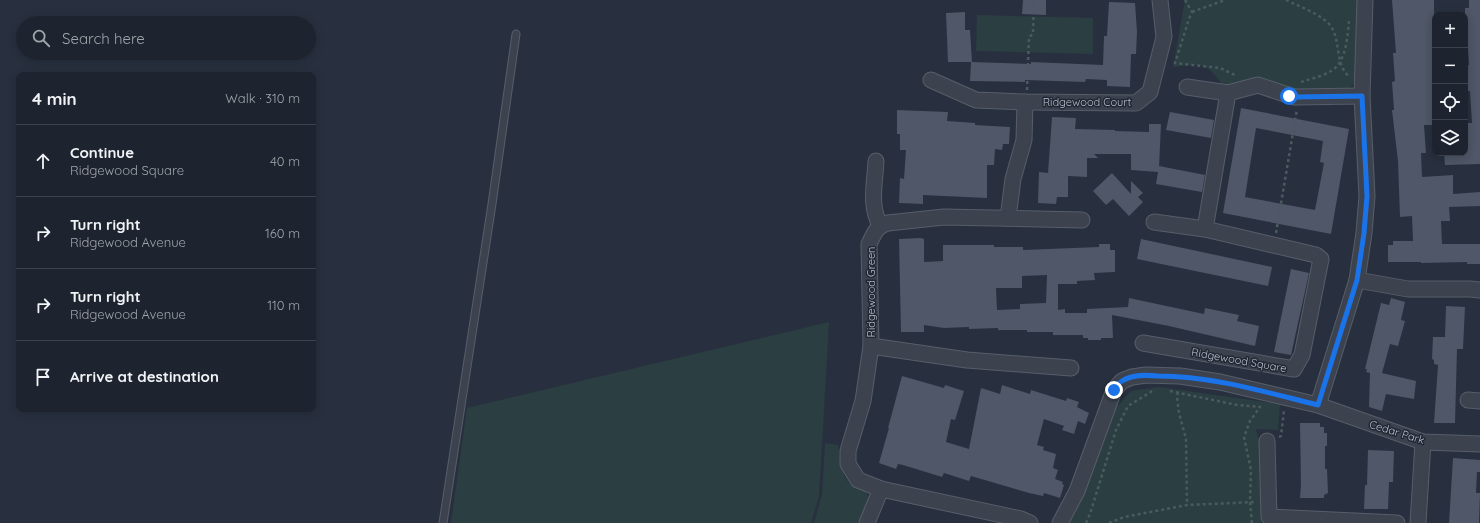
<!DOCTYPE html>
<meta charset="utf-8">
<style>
:root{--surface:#1e242f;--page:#2b303b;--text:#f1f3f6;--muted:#a1a4aa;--line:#3c414b}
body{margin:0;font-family:Quicksand,sans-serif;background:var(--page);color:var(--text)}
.controls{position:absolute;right:12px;top:12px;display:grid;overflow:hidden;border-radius:8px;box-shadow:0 2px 10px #0003}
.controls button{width:36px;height:36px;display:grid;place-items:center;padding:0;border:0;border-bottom:1px solid var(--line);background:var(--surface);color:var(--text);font:20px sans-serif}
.stop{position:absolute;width:12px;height:12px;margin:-9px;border:3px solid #1a73e8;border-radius:50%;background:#fff}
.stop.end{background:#1a73e8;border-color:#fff;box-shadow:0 1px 4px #0008}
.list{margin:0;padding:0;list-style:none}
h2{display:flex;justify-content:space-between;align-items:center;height:52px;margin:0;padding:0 16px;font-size:17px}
h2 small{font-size:13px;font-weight:400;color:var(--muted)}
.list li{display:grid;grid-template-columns:26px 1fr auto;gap:12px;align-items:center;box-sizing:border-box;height:72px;padding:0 16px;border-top:1px solid var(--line)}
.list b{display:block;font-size:15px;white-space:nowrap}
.list p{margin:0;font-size:13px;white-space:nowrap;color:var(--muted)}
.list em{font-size:13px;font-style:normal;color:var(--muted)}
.icon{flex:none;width:22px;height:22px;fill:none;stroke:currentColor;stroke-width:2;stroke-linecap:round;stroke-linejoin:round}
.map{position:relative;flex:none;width:1480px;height:523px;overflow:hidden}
.search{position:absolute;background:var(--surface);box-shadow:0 2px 10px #0003;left:16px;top:16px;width:300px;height:44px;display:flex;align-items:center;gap:10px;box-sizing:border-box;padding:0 14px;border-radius:22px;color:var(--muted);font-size:15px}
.panel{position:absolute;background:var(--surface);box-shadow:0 2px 10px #0003;left:16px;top:72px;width:300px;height:340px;border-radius:8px}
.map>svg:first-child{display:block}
.green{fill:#2b3e41}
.building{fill:#4f5768;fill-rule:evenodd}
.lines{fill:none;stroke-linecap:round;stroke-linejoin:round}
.lane-casing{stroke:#575e6a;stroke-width:9}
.street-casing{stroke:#575e6a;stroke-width:17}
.path{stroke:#4a5b5f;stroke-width:2.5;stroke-dasharray:3 3;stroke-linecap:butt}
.lane{stroke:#3c434f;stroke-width:7}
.street{stroke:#3c434f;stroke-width:15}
.route{stroke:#1a73e8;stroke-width:5}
.labels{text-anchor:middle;stroke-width:3;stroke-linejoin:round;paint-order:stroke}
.street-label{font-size:11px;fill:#b9beca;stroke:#212834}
</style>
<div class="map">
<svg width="1480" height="523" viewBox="0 0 1480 523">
<rect width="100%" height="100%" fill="#28303f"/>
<g class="green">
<path d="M 1185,0 L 1361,0 L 1359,79 L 1349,88 L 1289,90 L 1258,80 L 1223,86 C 1206,61 1201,64 1173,67 Z"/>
<polygon points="977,15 1093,18 1093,54 976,51"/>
<polygon points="829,322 819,497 811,523 451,523 467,408"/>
<polygon points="1159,387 1280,404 1278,430 1256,429 1263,458 1261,523 1067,523 1089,482 1116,408 1131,391"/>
<path d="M 825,443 L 838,445 C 840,459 840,477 853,486 C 857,488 862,490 867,493 L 870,502 L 861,523 L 814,523 L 822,494 Z"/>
</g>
<g class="building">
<polygon points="1023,0 1046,0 1046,15 1022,14"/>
<polygon points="1392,0 1434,0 1435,125 1424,125 1426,153 1421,153 1422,177 1453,175 1453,194 1480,192 1480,206 1449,207 1450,221 1441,221 1442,244 1480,244 1480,264 1467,264 1467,262 1421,263 1421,262 1388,262 1388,245 1393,245 1393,241 1413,241 1412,216 1400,217 1398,161 1392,110 1394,110 1392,82 1395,81 1393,53 1396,53"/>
<polygon points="1469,0 1480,0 1480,164 1445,165 1444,153 1465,153 1465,123 1472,123 1470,91 1465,91 1465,66 1469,65 1467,32 1465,32 1465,8 1469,8"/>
<polygon points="1109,2 1135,3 1137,32 1136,54 1131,54 1130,87 1107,86 1107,80 1086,79 1085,82 1025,80 1025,82 970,81 971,62 1031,64 1031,62 1103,65 1104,36 1107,36"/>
<polygon points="965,12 965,30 970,30 972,62 948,62 946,13"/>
<path d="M 1241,108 L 1349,129 L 1331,234 L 1223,213 ZM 1256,128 L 1323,141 L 1320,162 L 1324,163 L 1315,210 L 1245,197 Z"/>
<polygon points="897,110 948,112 947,121 975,123 975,125 1010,127 1009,144 1003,144 1002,150 995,149 994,165 987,165 987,198 923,195 923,204 899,203 900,178 904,179 906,150 900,150 900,134 897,134"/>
<polygon points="1170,112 1214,120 1211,138 1166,130"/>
<polygon points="1052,117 1076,118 1075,129 1115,130 1115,131 1149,132 1149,124 1161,124 1159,168 1159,166 1205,175 1202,192 1156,184 1158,172 1131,170 1131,154 1094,154 1098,158 1087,158 1087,177 1068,176 1068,197 1057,197 1056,204 1038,203 1039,172 1048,173"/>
<polygon points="1112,173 1131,194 1131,181 1143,193 1138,197 1143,202 1129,216 1113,199 1106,205 1093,191"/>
<path d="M 921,238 L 924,239 L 924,262 L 943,261 L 943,245 L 994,245 L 994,247 L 1023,247 L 1023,250 L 1099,247 L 1099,244 L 1110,244 L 1110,250 L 1115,250 L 1115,272 L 1094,273 L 1095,280 L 1077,281 L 1077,284 L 1058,284 L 1058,310 L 1065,309 L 1065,313 L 1087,313 L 1087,309 L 1128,307 L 1129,298 L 1204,314 L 1205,308 L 1239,315 L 1237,321 L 1259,326 L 1255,346 L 1169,326 L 1112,315 L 1113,338 L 1101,338 L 1101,340 L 1088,340 L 1088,338 L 1083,338 L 1083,335 L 1053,335 L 1053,332 L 1027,332 L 1027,330 L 998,330 L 998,328 L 969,329 L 969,327 L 944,328 L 924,325 L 924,332 L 901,332 L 899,239 ZM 1047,275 L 1046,303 L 1020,304 L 1020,309 L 997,310 L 996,288 L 1022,288 L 1022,276 Z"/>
<polygon points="1141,239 1272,267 1268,286 1137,259"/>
<polygon points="1291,269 1309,273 1291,355 1274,352"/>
<polygon points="1391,298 1405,302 1401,320 1405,321 1398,346 1390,344 1382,373 1416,381 1414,399 1386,394 1382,411 1369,407 1370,373 1366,372 1367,369 1365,369 1381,303 1389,305"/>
<polygon points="1446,306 1465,307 1463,349 1457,349 1455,423 1434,423 1438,365 1434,364 1434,360 1432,359 1433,337 1445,337"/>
<polygon points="902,376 944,388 945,385 964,391 955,420 951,419 946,442 969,449 981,388 1000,394 1002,385 1030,394 1031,390 1066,401 1067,398 1079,402 1077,407 1089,413 1085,424 1078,421 1074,434 1062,430 1064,426 1044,419 1037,445 1044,447 1043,450 1056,454 1053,468 1058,470 1055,479 1063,482 1062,484 1064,485 1060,498 1044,493 1043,496 1029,493 971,476 969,481 944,473 942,477 903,465 898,464 896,469 879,463 889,428 888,428"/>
<polygon points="1300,423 1320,423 1320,427 1324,427 1324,433 1327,433 1327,446 1325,446 1325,469 1327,469 1328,493 1324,495 1324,498 1300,498 1301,485"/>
<polygon points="1368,450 1394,451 1393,482 1389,482 1388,509 1364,509 1365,485 1367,485"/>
<polygon points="1453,458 1480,460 1480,472 1477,472 1476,493 1480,493 1479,523 1449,523"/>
</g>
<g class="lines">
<defs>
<polyline id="lane" points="443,523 492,204 516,34"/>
<g id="street">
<polyline points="931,80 976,100 1025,102 1136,103 1150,92 1164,37 1160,0"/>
<polyline points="1187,87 1228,93"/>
<path d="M 876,161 C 875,184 869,204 880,225"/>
<polyline points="1008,218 1013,179 1024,140 1025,102"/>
<polyline points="1154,222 1205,229"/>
<polyline points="1357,280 1408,289 1470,289 1480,290"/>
<polyline points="1143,343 1294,369 1302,355 1321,259 1316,255 1205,229 1228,93 1258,85 1294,97 1362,96"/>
<polyline points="871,346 967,360 1071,368"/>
<polyline points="1468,400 1480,401"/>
<polyline points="1318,405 1357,280 1364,233 1367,196 1362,96 1365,0"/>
<polyline points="1267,441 1269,517 1397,523"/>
<polyline points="867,523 881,489"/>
<path d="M 1030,523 L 1021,519 L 881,489 L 858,480 L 848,464 L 848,451 L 863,401 L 871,346 L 869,244 C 874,234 876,226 888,223 L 944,217 L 1082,220"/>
<polyline points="1060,523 1077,491 1114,390 1122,381 1132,377 1146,375 1180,376 1220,382 1318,405 1423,442 1480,444"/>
<polyline points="1418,523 1423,442"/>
</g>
</defs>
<use href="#lane" class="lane-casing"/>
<use href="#street" class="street-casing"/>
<g class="path">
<polyline points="1185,0 1192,12 1189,19 1175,63 1220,68 1237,76"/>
<path d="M 1286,0 C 1300,7 1327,16 1333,30 C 1340,44 1336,67 1350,77"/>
<polyline points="1192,12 1225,0"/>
<path d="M 1301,82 C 1313,78 1330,75 1338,65 C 1346,55 1348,34 1349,21"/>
<polyline points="1027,90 1029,37 1033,34 1034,0"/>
<polyline points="1276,233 1297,109"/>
<polyline points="1170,391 1237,405 1261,407"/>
<polyline points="1178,392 1177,397 1179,413 1186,439 1187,505"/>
<polyline points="1279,437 1281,436 1284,410"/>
<polyline points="1086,523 1090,514 1116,430 1128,406 1154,390"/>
<polyline points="1109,523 1124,517 1187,505 1256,502"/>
<polyline points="1252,523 1250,502 1251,470 1244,437 1250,421 1260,407"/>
</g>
<use href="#lane" class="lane"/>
<use href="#street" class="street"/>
</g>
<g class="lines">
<path class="route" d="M 1114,390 C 1116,387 1119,383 1122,381 C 1132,374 1147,375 1158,376 C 1212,376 1265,392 1318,405 L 1357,280 L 1364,233 L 1367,196 L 1362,96 L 1294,97 L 1289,96"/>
</g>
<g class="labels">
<g class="street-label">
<text x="1087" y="106">Ridgewood Court</text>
<text transform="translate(871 292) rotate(-90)" y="4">Ridgewood Green</text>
<text transform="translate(1239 360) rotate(10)" y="4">Ridgewood Square</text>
<text transform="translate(1397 432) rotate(17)" y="4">Cedar Park</text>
</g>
</g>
</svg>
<div class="controls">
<button>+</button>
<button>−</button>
<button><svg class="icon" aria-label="locate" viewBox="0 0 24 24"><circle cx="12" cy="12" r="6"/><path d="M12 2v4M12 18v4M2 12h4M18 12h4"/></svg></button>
<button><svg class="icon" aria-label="layers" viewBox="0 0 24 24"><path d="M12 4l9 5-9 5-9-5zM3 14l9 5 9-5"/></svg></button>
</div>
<div class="stop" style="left:1289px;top:96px"></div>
<div class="stop end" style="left:1114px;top:390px"></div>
<div class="search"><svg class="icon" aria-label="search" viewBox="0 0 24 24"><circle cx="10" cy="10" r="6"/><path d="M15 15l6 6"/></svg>Search here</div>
<section class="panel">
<h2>4 min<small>Walk · 310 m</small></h2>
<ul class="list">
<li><svg class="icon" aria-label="ahead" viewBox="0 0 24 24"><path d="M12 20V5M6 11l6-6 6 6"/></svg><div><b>Continue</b><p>Ridgewood Square</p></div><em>40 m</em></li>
<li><svg class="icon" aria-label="right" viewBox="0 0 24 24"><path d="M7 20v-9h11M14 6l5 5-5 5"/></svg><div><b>Turn right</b><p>Ridgewood Avenue</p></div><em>160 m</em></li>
<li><svg class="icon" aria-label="right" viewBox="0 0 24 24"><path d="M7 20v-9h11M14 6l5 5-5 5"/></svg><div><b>Turn right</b><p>Ridgewood Avenue</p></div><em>110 m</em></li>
<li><svg class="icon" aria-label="arrive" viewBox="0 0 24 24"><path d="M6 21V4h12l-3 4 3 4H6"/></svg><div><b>Arrive at destination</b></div></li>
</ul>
</section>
</div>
